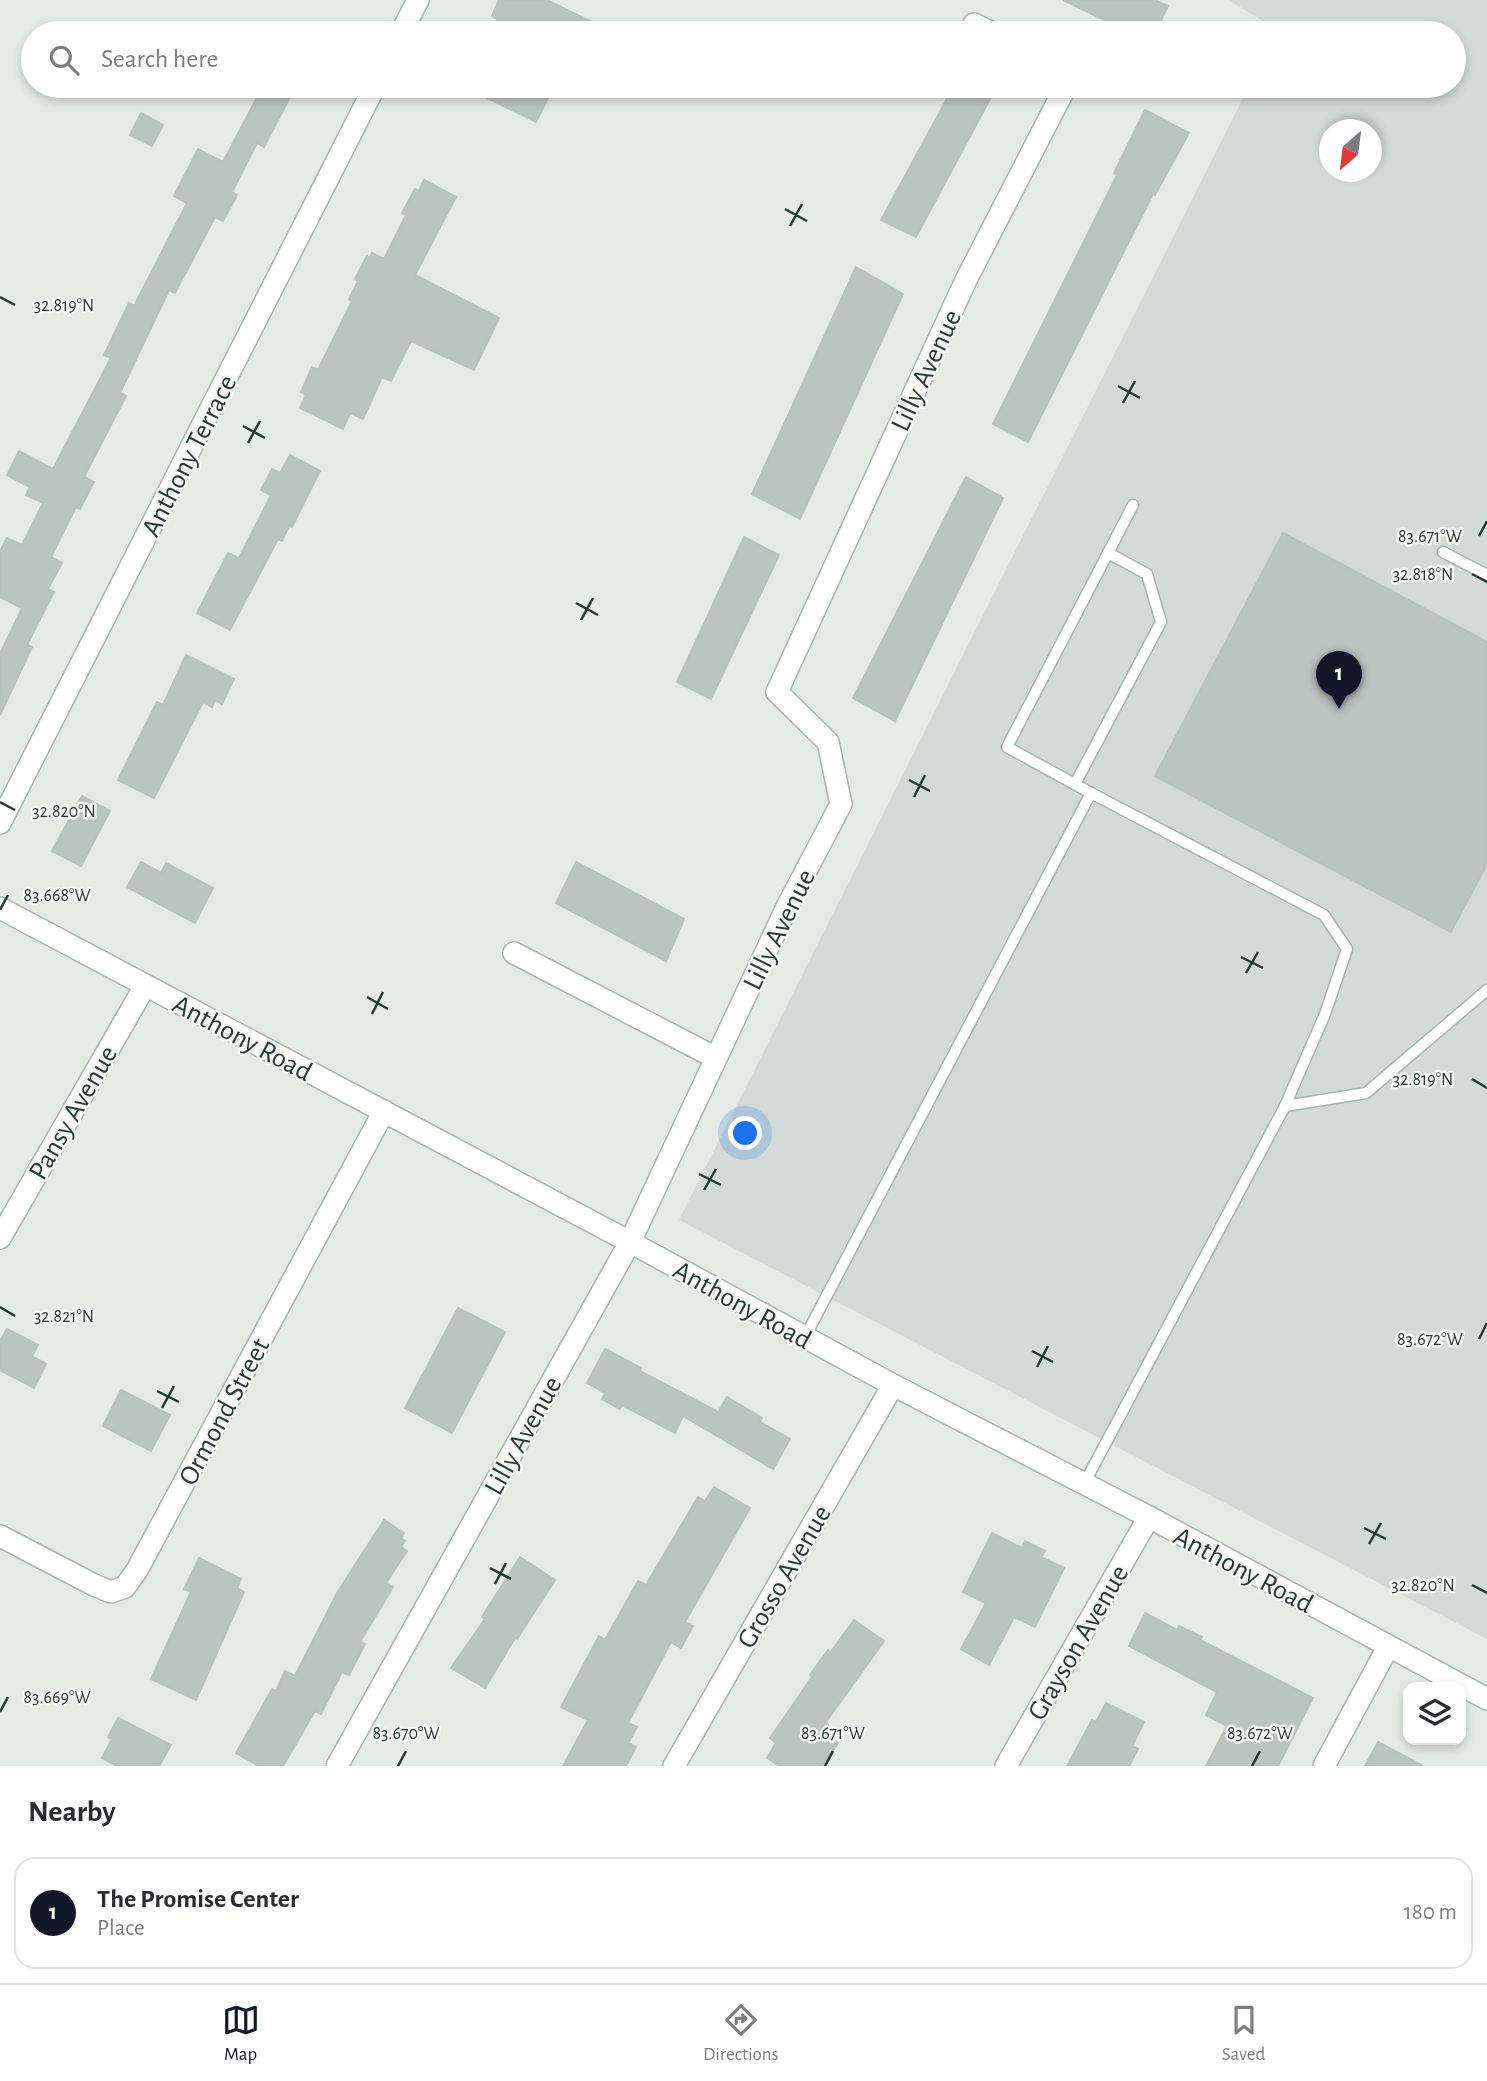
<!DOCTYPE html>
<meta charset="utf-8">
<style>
:root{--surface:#fff;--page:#f2f2f3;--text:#2b2b33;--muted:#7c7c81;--line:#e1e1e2;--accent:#111827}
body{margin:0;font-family:"Alegreya Sans",sans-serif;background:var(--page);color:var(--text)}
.controls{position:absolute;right:21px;bottom:21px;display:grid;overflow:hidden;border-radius:14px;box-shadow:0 4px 10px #0003}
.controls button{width:63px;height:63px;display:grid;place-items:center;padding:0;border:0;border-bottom:2px solid var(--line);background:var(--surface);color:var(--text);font:35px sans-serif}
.compass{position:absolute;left:1319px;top:119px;width:63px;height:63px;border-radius:50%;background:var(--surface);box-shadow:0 4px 10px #0003;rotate:208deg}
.you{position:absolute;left:746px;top:1134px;width:24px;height:24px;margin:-18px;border:5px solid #fff;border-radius:50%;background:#1a73e8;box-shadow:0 0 0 10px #1a73e833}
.badge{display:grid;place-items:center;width:46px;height:46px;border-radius:50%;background:var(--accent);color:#fff;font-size:23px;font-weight:700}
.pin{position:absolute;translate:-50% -58px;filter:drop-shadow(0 2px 4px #0008)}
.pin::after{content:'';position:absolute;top:37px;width:24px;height:21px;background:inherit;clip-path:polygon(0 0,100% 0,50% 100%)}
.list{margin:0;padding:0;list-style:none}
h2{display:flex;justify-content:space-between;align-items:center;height:91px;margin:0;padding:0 28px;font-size:30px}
h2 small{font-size:23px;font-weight:400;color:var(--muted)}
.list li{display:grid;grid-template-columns:46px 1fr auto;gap:21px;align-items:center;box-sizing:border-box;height:112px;margin:0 14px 14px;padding:0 14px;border:2px solid var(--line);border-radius:21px}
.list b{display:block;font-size:26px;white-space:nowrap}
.list p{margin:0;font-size:23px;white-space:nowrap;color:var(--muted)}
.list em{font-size:23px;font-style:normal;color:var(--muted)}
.icon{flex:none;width:38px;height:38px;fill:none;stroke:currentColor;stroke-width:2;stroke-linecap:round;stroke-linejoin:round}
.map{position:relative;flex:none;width:1487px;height:1766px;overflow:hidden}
.search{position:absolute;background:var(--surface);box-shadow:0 4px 10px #0003;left:21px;right:21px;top:21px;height:77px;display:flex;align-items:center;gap:18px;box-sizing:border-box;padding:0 24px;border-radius:38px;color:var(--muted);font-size:26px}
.sheet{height:217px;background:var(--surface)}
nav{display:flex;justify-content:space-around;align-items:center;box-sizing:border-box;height:98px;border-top:2px solid var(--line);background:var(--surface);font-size:19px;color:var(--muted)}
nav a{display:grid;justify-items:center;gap:4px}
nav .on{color:var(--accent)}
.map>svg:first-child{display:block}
.built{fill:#d1dad6;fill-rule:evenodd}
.building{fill:#b8c5c0;stroke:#b6c3bd;stroke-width:2}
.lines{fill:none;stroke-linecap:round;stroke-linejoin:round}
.service-casing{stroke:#a6b2ad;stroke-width:13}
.minor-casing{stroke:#a6b2ad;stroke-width:24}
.tertiary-casing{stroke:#a6b2ad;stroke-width:24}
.service{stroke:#fff;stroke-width:10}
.minor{stroke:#fff;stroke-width:21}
.tertiary{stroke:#fff;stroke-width:21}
.ticks{fill:none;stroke:#253a33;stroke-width:2.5}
.labels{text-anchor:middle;stroke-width:5;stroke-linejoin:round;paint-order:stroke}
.street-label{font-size:28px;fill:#253a33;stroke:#f3f8f5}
.ticks-label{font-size:18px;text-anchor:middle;fill:#253a33;stroke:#f3f8f5;stroke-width:5;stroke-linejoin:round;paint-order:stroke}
</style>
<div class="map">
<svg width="1487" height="1766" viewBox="0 0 1487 1766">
<rect width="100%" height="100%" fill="#e3ebe7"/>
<path class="built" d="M 1229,0 L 1487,0 L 1487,1639 L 679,1220 L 1249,86 L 1454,86 L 1454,33 L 1275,33 L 1277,30 ZM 1330,130 L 1372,130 L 1372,172 L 1330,172 Z"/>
<g class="building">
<polygon points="499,0 547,0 614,33 491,33 498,19 492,16"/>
<polygon points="1063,0 1155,0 1168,6 1155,33 1131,33"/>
<polygon points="263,86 268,86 290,97 264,147 257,143 232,192 237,195 223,221 215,217 175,293 169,290 120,393 126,396 84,477 94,482 80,509 76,507 51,557 62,563 48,589 54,592 27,645 32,647 0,715 0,654 22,608 0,597 0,551 7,538 22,545 43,503 26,495 30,487 7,475 19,451 53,469 111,358 104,355 129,303 134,306 187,203 174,196 198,149 223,162"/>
<polygon points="463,86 528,86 549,96 536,122"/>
<polygon points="954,86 997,86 916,237 881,220"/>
<polygon points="1145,110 1189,133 1155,195 1153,194 1028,442 993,424 1117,175 1114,173"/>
<polygon points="141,113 163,125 152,146 130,135"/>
<polygon points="424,180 456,197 415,275 499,318 474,370 411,341 391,381 382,377 363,419 350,413 343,429 300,408 306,395 301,392 312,367 318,370 352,301 349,299 358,281 355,279 367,256 370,258 372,253 384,259 406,215 402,213 415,189 419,191"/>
<polygon points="856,267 903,294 800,519 752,494"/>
<polygon points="290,455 320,471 292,527 289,526 282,541 278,539 230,630 197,613 228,553 239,558 271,495 261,490 272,469 280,473"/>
<polygon points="966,477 1003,498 895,721 853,698"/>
<polygon points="1283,533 1487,642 1487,864 1451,932 1155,776"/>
<polygon points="744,537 779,555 711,699 677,682"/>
<polygon points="186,655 234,679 222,704 215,700 212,707 203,702 154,798 118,780 157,702 163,705"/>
<polygon points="82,796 110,811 81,866 52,851"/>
<polygon points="141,862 161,873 166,863 213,888 195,923 127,887"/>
<polygon points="576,862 684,919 666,961 556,903"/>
<polygon points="458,1308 505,1332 452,1433 405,1408"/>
<polygon points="7,1329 38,1345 32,1356 46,1364 34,1388 0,1370 0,1341"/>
<polygon points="605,1349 641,1368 640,1371 718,1412 727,1397 762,1418 760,1422 790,1439 773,1469 683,1416 675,1433 622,1405 620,1409 602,1399 605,1393 587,1383"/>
<polygon points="121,1390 170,1415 151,1451 103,1426"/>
<polygon points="714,1487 750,1508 685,1622 693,1626 681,1648 671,1642 628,1723 637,1727 628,1743 636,1747 626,1766 563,1766 588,1720 561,1707 599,1636 605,1640 638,1581 646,1585 698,1497 705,1501"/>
<polygon points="384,1520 404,1533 401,1538 405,1541 401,1547 407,1551 386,1583 393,1587 360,1642 365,1644 349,1675 342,1672 321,1714 315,1711 283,1766 259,1766 236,1753 272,1689 276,1691 285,1671 295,1676 337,1593"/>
<polygon points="992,1533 1022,1548 1025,1541 1045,1551 1041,1557 1064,1568 1035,1627 1014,1617 989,1665 961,1649 986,1603 963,1592"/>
<polygon points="520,1557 555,1580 517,1639 515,1638 485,1688 451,1668 485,1619 482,1617"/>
<polygon points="199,1558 241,1579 237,1588 244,1592 196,1700 151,1679 191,1592 184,1589"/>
<polygon points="1145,1613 1177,1630 1179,1626 1202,1637 1200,1640 1313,1698 1278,1766 1206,1766 1227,1726 1206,1715 1217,1692 1129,1646"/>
<polygon points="854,1620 884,1641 826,1722 828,1724 822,1732 838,1743 822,1766 779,1766 767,1758 776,1743 770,1738 812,1677 810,1675 828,1650 831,1652"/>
<polygon points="1106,1703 1144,1722 1132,1746 1138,1749 1129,1766 1067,1766 1092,1720 1096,1722"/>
<polygon points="118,1718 171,1745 159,1766 117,1766 102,1758 112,1739 108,1737"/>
<polygon points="1378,1742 1423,1766 1365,1766"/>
</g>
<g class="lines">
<defs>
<g id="service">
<polyline points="1443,552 1487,575"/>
<polyline points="1075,784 1161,622 1147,574 1108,553"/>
<polyline points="1091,793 1007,747 1133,505"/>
<polyline points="1285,1106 1366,1093 1487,990"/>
<polyline points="805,1337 1091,793 1324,915 1347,949 1325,1014 1285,1106 1084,1484"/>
</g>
<g id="minor">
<polyline points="974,24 992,33"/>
<polyline points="401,33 418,0"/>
<polyline points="0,823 375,86"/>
<polyline points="514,953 716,1058"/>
<polyline points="0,1238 145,986"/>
<polyline points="0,1536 94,1585 111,1592 125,1587 137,1570 384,1111"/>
<polyline points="337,1766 630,1242 787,907 841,804 828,742 777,692 966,280 1066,86"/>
<polyline points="674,1766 893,1385"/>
<polyline points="1006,1766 1149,1517"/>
<polyline points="1324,1766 1388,1647"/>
</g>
<polyline id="tertiary" points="0,908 630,1242 893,1385 1149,1517 1487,1699"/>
</defs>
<use href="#service" class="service-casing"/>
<use href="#minor" class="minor-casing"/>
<use href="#tertiary" class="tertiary-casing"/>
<use href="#service" class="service"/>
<use href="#minor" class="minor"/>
<use href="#tertiary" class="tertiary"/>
</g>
<path class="ticks" d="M 785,209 L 807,221M 790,226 L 802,204M 0,297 L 15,305M 1118,386 L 1140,398M 1123,403 L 1135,381M 243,426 L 265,438M 248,443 L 260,421M 1479,536 L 1487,521M 1472,574 L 1487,582M 576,603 L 598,615M 581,620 L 593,598M 909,780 L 930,791M 914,797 L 925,775M 0,802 L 15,810M 0,910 L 8,895M 1241,957 L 1263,968M 1246,973 L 1258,952M 367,997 L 388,1009M 372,1014 L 383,992M 1472,1079 L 1487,1088M 699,1174 L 721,1185M 704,1190 L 716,1169M 0,1307 L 15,1316M 1479,1339 L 1487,1323M 1032,1351 L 1053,1362M 1037,1367 L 1048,1346M 157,1391 L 179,1402M 162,1408 L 174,1386M 1364,1528 L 1386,1539M 1369,1544 L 1381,1523M 490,1568 L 511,1579M 495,1584 L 506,1563M 1472,1585 L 1487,1593M 0,1712 L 8,1697M 398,1766 L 406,1751M 825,1766 L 833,1751M 1252,1766 L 1260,1751"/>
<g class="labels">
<g class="street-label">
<text transform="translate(925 370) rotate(-65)" y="10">Lilly Avenue</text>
<text transform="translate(188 455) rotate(-63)" y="10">Anthony Terrace</text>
<text transform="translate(778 929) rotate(-64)" y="10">Lilly Avenue</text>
<text transform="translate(243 1037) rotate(28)" y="10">Anthony Road</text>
<text transform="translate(72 1112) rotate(-60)" y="10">Pansy Avenue</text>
<text transform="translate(743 1304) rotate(29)" y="10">Anthony Road</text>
<text transform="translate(223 1411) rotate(-62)" y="10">Ormond Street</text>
<text transform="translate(522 1435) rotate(-61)" y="10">Lilly Avenue</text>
<text transform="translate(1244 1569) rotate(28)" y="10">Anthony Road</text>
<text transform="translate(783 1576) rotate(-60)" y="10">Grosso Avenue</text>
<text transform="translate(1077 1642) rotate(-60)" y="10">Grayson Avenue</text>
</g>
</g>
<g class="ticks-label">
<text x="64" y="311">32.819°N</text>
<text x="1430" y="542">83.671°W</text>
<text x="1423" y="580">32.818°N</text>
<text x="64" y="817">32.820°N</text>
<text x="57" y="901">83.668°W</text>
<text x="1423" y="1085">32.819°N</text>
<text x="64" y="1322">32.821°N</text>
<text x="1430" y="1345">83.672°W</text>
<text x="1423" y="1591">32.820°N</text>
<text x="57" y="1703">83.669°W</text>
<text x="406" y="1739">83.670°W</text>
<text x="833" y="1739">83.671°W</text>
<text x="1260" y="1739">83.672°W</text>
</g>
</svg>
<div class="controls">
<button><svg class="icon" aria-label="layers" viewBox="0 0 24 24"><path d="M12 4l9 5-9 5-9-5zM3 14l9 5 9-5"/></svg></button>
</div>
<svg class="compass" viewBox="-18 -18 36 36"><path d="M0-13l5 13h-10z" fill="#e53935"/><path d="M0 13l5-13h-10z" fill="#7c7c81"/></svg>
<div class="you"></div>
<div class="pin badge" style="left:1339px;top:709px">1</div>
<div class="search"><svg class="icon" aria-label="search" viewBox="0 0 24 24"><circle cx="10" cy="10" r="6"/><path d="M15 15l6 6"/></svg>Search here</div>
</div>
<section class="sheet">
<h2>Nearby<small></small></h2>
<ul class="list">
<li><span class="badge">1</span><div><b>The Promise Center</b><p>Place</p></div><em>180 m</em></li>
</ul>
</section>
<nav>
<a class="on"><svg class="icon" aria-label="map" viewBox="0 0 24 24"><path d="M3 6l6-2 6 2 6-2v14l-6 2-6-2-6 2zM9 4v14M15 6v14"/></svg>Map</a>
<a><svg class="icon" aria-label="directions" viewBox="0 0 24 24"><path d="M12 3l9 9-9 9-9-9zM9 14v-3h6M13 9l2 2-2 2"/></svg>Directions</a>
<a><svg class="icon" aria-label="saved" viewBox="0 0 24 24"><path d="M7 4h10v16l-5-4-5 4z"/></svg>Saved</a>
</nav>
